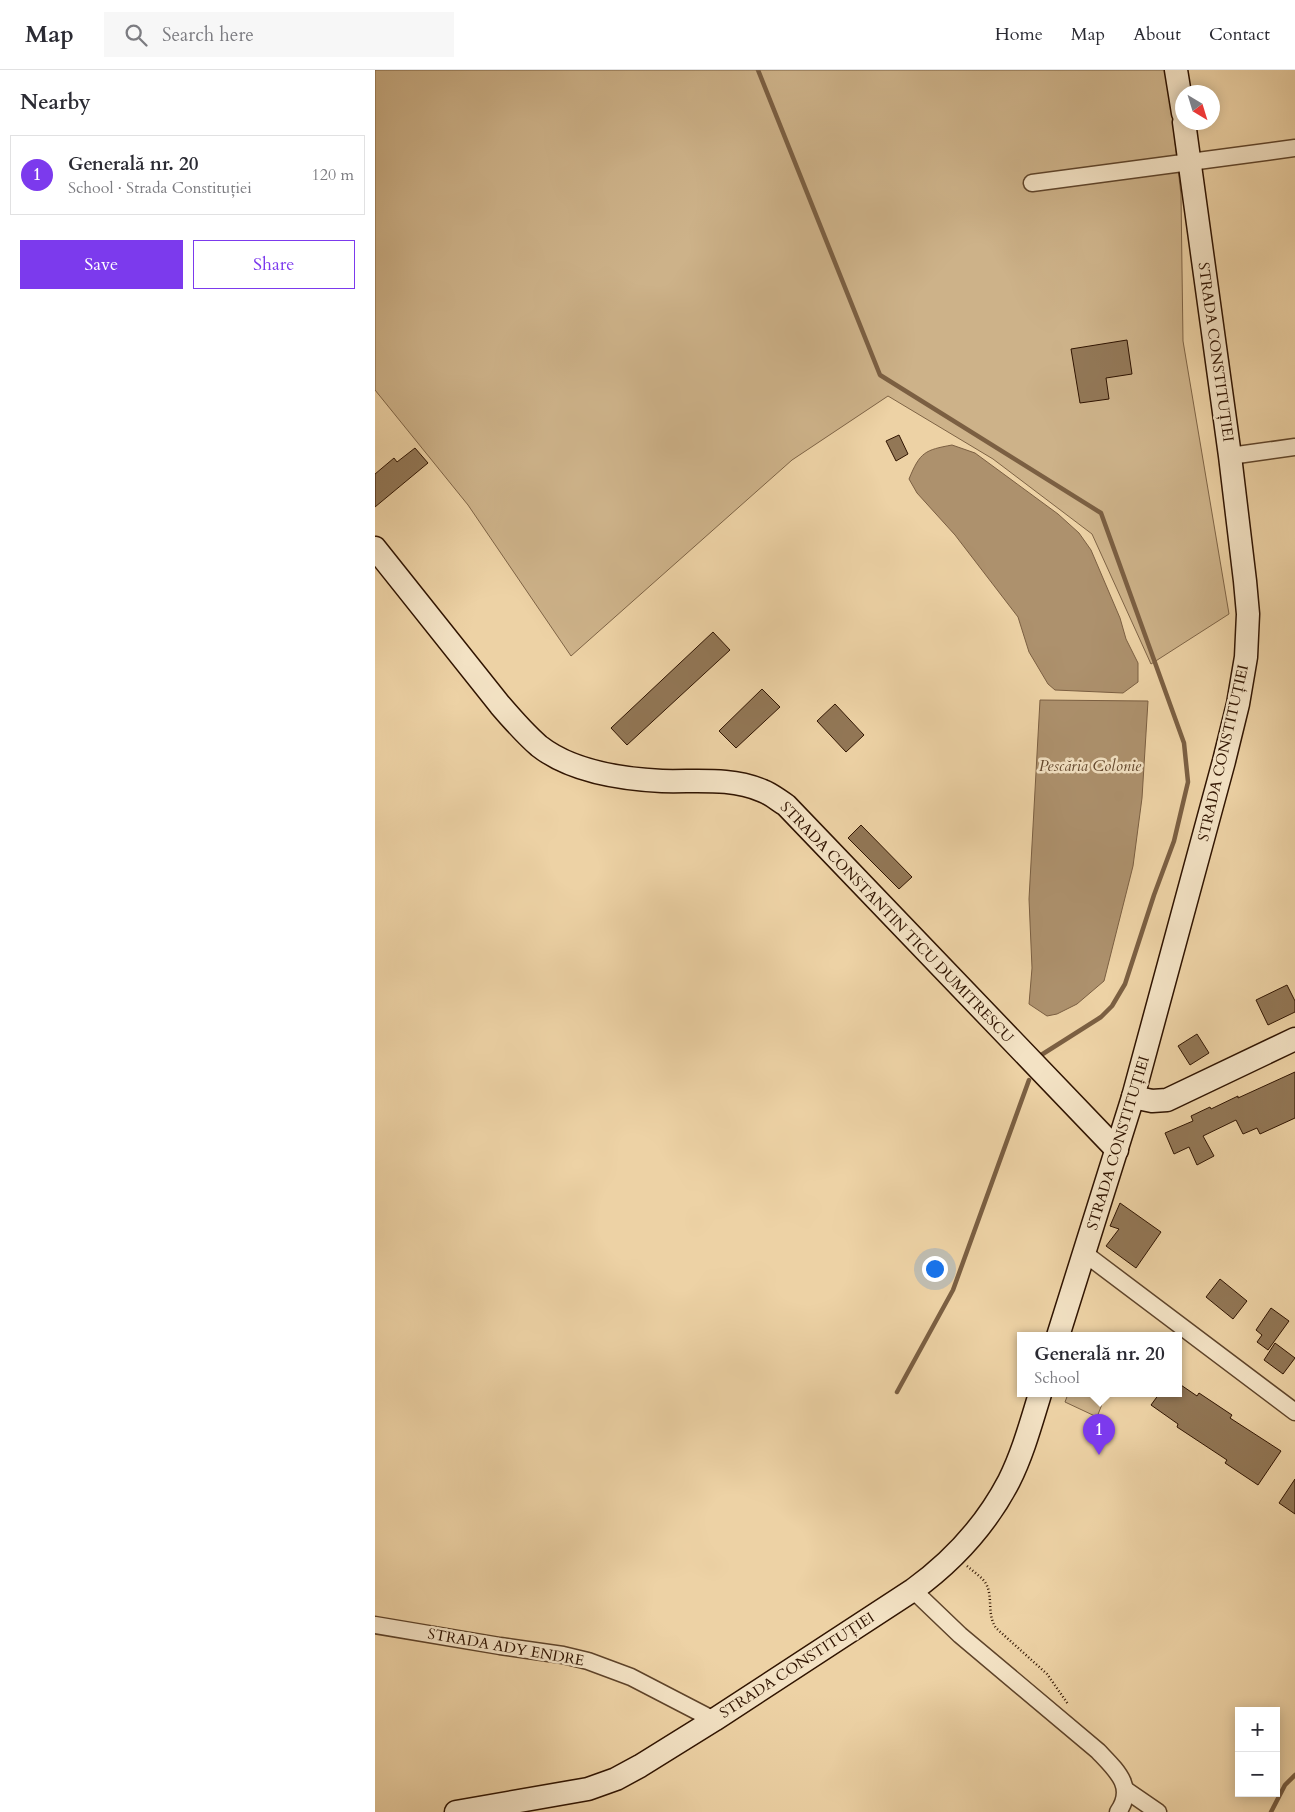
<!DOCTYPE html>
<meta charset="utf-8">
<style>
:root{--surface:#fff;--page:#f7f7f7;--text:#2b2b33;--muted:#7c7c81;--line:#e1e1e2;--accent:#7c3aed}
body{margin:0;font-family:Cardo,serif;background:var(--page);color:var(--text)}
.controls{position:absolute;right:15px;bottom:15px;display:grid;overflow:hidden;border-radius:0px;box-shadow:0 2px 12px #0003}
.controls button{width:45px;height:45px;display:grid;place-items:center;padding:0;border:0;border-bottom:1px solid var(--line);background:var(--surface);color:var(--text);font:25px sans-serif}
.compass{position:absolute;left:800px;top:15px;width:45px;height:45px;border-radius:50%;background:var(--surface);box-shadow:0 2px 12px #0003;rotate:142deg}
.you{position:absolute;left:559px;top:1198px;width:18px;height:18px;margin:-12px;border:4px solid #fff;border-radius:50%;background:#1a73e8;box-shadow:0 0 0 8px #1a73e833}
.badge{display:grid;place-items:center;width:32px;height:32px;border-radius:50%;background:var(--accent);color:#fff;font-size:16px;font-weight:700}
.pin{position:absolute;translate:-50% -41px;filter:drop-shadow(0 1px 2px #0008)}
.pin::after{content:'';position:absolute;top:26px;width:18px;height:15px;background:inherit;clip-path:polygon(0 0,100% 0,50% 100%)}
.popup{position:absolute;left:642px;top:1262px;width:165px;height:65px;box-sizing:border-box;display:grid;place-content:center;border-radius:0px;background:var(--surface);filter:drop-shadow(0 1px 4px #0005);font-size:16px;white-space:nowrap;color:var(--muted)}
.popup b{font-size:19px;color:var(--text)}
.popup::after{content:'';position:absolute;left:50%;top:100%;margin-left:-10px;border:10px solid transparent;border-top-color:var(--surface)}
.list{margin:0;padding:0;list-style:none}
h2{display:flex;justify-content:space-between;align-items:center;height:65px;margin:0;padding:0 20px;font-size:21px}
h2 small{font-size:16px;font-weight:400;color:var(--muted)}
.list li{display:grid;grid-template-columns:32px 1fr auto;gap:15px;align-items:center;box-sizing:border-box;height:80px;margin:0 10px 10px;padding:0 10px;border:1px solid var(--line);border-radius:0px}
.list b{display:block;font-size:19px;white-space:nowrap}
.list p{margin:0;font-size:16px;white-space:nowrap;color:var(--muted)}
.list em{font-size:16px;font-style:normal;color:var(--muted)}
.actions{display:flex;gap:10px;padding:15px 20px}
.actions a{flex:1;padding:11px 0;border:1px solid var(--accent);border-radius:0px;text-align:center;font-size:18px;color:var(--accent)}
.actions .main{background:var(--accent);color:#fff}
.icon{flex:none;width:28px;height:28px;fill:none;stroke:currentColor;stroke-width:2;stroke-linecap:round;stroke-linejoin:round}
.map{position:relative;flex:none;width:920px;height:1742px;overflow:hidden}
header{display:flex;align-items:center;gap:30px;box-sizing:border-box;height:70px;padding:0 25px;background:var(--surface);border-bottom:1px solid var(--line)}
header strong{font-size:24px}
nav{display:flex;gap:28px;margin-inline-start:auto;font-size:18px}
.search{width:350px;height:45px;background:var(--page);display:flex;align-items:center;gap:12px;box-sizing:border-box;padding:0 18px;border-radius:0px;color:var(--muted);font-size:19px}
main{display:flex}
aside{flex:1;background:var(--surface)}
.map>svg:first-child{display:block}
.green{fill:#cdb289;stroke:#7e6345}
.water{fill:#ad916d;stroke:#7b5f42}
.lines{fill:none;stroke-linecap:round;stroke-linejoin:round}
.stream{stroke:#7b5f42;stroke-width:4.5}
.building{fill:#927756;stroke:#301401}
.street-casing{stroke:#5f442a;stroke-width:19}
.secondary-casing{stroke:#301401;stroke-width:25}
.path{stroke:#301401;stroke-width:2.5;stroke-dasharray:1 2.5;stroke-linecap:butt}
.street{stroke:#f3e2c4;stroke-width:16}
.secondary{stroke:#f3e2c4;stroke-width:22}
.labels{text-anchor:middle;stroke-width:5;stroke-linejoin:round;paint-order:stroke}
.street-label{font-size:15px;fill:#301401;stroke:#f3e2c4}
.water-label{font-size:16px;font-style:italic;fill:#62462c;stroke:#f3e2c4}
</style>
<header>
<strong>Map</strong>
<div class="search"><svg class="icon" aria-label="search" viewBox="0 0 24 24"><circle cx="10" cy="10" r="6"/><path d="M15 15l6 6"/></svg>Search here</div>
<nav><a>Home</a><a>Map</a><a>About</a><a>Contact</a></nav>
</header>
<main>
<aside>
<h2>Nearby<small></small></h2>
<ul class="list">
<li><span class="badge">1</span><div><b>Generală nr. 20</b><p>School · Strada Constituției</p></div><em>120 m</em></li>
</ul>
<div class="actions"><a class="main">Save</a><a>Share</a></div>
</aside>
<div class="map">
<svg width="920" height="1742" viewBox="0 0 920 1742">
<rect width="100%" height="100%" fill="#edd2a5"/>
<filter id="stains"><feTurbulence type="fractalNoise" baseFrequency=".004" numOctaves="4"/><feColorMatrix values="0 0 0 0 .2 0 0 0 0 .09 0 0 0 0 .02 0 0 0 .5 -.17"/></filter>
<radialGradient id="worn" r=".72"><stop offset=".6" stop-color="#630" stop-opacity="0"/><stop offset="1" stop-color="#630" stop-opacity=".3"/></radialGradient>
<g class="green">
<polygon points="0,0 792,0 806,125 808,271 854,544 776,594 717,464 618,389 513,326 417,390 196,586 93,435 0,320"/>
<polygon points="693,1324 731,1324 722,1347 690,1332"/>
</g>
<g class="water">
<path d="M 577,375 L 600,383 L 683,444 L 704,463 L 716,480 L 745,548 L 751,569 L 763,593 L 763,612 L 748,623 L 680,620 L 673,614 L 654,582 L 643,547 L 580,465 L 542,423 L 534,409 C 545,382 550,380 577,375 Z"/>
<polygon points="665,630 773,631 767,728 758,796 729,911 702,934 682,944 672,946 654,934 657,898 654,829"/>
</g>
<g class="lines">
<g class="stream">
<polyline points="383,0 505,305 726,443 809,673 813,712 799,771 779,825 750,914 737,936 726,947 663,987"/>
<polyline points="522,1322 578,1220 654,1010"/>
<polyline points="896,1742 910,1715 920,1705"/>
</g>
</g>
<g class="building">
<polygon points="752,270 757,304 731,308 734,329 705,333 696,279"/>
<polygon points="524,365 533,384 521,391 511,371"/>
<polygon points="40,378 53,393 0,437 0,404 19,388 22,392"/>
<polygon points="338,562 355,580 252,675 236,658"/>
<polygon points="387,619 405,637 361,678 344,661"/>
<polygon points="460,634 489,665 471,682 442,651"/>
<polygon points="486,755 537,807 524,819 473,768"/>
<polygon points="912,915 920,931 920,942 893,955 881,930"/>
<polygon points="822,964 834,983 815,995 803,976"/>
<polygon points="920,1002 920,1048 885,1064 882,1058 868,1064 861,1050 828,1066 839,1086 822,1095 814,1077 799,1084 790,1063 818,1051 816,1046 835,1037 836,1039 863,1026 863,1028"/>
<polygon points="745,1133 786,1162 761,1198 731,1176 744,1159 735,1156"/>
<polygon points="845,1209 872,1231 858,1249 831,1227"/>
<polygon points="896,1238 914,1251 893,1280 882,1272 887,1265 881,1260"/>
<polygon points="900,1273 920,1288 908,1304 889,1290"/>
<polygon points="803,1313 822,1326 824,1323 857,1345 855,1348 906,1381 883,1415 850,1393 852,1390 802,1357 803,1354 776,1335 784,1324 803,1324"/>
<polygon points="920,1409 920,1444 904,1433"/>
</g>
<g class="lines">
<defs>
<g id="street">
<polyline points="657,113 920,78"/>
<polyline points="855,386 920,377"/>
<polyline points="709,1183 920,1342"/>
<path d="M 538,1520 L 585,1565 L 723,1681 C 741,1700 761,1717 743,1742"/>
<polyline points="0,1555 125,1576 188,1585 213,1591 256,1607 339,1650"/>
<polyline points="751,1720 783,1742"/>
</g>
<g id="secondary">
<polyline points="801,0 808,43"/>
<path d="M 0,478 L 125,635 C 137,649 150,664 164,676 C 197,702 247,709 287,711 C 321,712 356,707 388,721 C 396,724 403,730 411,735 L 742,1080"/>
<polyline points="758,1027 777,1031 792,1030 920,969"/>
<polyline points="683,1266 758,1027 849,691 863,634 871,587 873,544 870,511 855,386 809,52"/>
<path d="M 81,1742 L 213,1719 L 241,1709 L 265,1696 L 339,1650 L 538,1520 C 578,1491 611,1455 634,1411 C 648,1383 656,1353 665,1324"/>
</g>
</defs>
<use href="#street" class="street-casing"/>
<use href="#secondary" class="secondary-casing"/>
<path class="path" d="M 592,1496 C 598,1501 605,1506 610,1512 C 619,1526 611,1543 621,1558 L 672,1604 L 693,1634"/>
<use href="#street" class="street"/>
<use href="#secondary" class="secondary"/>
</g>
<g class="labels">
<g class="street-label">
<text transform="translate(841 282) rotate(82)" y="5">STRADA CONSTITUȚIEI</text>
<text transform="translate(848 683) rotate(-77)" y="5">STRADA CONSTITUȚIEI</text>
<text transform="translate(522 852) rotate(46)" y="5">STRADA CONSTANTIN TICU DUMITRESCU</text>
<text transform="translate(743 1073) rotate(-73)" y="5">STRADA CONSTITUȚIEI</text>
<text transform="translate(131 1577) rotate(10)" y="5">STRADA ADY ENDRE</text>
<text transform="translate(422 1595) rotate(-33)" y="5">STRADA CONSTITUȚIEI</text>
</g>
<g class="water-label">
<text x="715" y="701">Pescăria Colonie</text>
</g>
</g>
<rect width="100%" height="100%" filter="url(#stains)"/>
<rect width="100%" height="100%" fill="url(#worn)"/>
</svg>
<div class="controls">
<button>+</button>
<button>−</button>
</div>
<svg class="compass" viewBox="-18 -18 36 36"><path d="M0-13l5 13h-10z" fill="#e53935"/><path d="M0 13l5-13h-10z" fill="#7c7c81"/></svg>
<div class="you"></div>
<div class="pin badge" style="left:724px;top:1385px">1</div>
<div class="popup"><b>Generală nr. 20</b>School</div>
</div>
</main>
